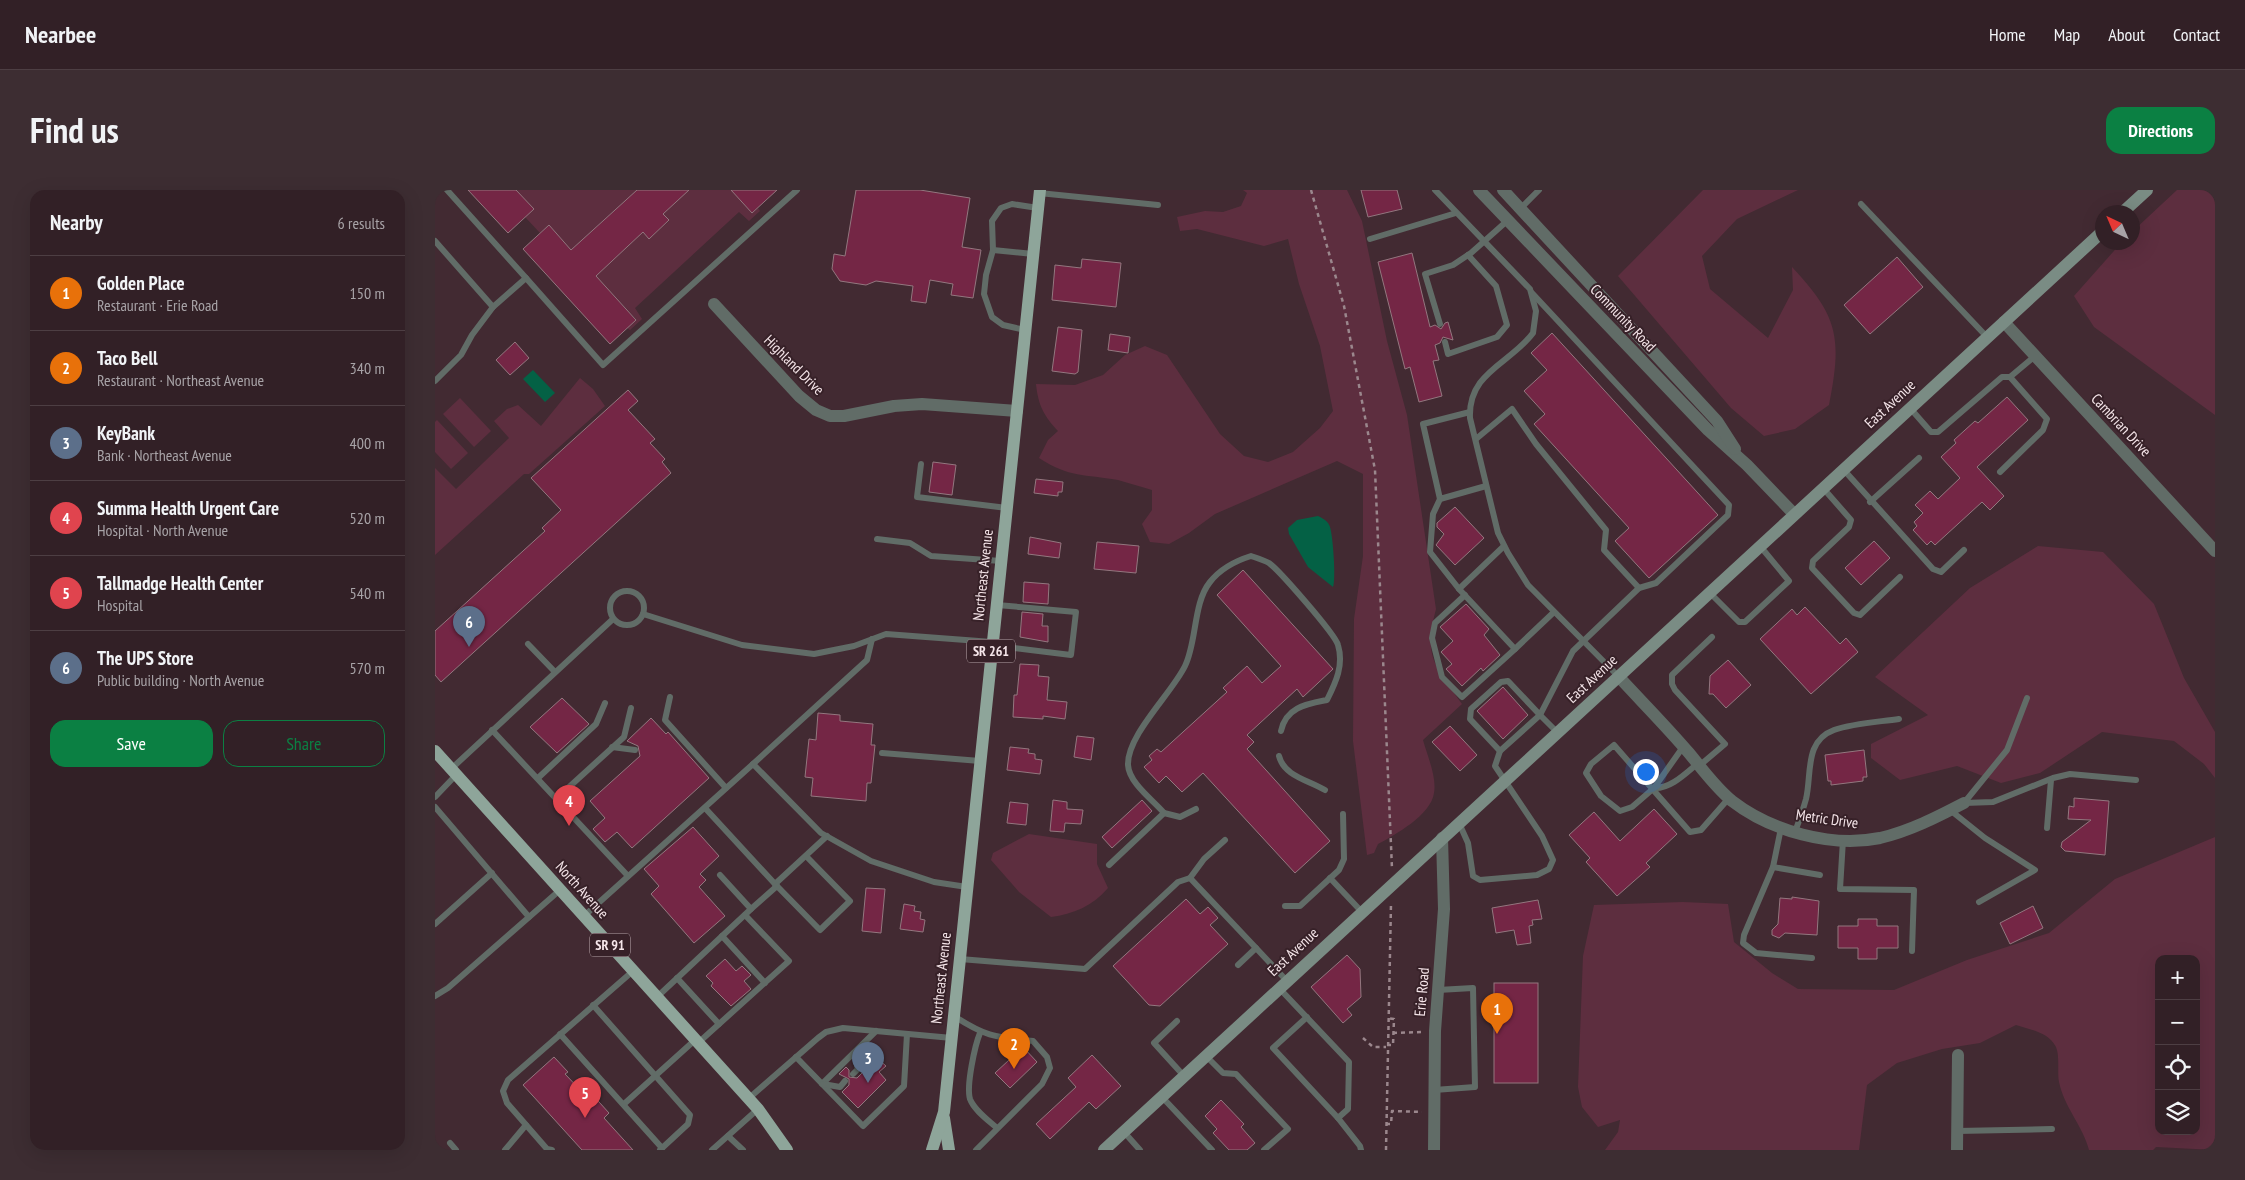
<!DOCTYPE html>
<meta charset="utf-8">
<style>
:root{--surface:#322026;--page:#3d2d32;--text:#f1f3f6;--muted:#a8a3a7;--line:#4d3e43;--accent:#0b8043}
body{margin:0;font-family:"PT Sans Narrow",sans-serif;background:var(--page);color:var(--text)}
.controls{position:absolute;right:15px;bottom:15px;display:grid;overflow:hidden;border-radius:10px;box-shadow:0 5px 20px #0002}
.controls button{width:45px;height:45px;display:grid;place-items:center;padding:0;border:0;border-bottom:1px solid var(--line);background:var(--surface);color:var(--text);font:25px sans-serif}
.compass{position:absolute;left:1660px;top:15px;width:45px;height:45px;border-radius:50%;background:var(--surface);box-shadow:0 5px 20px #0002;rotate:316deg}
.you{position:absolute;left:1210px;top:581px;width:18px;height:18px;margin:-12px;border:4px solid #fff;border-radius:50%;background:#1a73e8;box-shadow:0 0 0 8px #1a73e833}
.badge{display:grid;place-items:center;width:32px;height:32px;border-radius:50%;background:var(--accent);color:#fff;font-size:16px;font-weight:700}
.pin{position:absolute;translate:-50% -41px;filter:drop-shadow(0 1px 2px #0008)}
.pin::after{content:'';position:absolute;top:26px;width:18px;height:15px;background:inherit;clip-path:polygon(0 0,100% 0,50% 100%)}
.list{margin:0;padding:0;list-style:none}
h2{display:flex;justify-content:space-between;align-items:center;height:65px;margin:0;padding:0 20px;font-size:21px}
h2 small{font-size:16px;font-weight:400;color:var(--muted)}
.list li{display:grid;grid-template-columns:32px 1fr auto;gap:15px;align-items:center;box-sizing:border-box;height:75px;padding:0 20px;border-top:1px solid var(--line)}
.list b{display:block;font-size:19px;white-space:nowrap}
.list p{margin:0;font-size:16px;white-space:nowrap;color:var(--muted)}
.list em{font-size:16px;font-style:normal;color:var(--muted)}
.actions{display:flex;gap:10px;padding:15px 20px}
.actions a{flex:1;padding:11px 0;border:1px solid var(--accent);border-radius:15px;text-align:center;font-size:18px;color:var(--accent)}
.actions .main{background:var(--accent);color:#fff}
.icon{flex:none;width:28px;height:28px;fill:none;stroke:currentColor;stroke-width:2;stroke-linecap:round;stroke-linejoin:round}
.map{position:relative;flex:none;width:1780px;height:960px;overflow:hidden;border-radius:15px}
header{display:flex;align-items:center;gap:30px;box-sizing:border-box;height:70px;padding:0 25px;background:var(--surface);border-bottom:1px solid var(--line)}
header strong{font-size:24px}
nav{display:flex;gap:28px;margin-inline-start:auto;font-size:18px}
.intro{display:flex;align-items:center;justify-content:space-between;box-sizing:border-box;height:120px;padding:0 30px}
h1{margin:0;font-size:35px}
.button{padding:12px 22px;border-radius:15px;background:var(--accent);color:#fff;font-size:18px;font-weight:700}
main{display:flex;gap:30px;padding:0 30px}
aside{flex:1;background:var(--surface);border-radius:15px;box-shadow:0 5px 20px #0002}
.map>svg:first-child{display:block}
.green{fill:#5d2e3f;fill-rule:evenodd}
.water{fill:#046145}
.building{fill:#742645;stroke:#93777f}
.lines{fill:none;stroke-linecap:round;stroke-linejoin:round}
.path{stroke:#9b878d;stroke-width:2.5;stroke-dasharray:4 4;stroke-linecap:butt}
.service{stroke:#616c67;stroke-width:6}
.minor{stroke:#616c67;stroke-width:12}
.secondary{stroke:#7a8c84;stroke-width:12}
.primary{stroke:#8ea59a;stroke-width:12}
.labels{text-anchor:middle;stroke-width:4;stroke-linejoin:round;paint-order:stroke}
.shield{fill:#372128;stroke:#bcaaaf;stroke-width:1}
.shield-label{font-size:14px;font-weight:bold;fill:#f5e5e9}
.street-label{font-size:15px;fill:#f5e5e9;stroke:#372128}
</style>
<header>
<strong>Nearbee</strong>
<nav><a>Home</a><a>Map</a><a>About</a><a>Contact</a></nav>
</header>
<div class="intro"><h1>Find us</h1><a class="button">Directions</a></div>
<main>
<aside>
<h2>Nearby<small>6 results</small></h2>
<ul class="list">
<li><span class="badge" style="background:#e8710a">1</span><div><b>Golden Place</b><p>Restaurant · Erie Road</p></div><em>150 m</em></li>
<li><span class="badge" style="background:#e8710a">2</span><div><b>Taco Bell</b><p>Restaurant · Northeast Avenue</p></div><em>340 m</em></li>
<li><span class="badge" style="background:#5c6f8a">3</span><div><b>KeyBank</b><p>Bank · Northeast Avenue</p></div><em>400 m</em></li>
<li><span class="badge" style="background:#e0444e">4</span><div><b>Summa Health Urgent Care</b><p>Hospital · North Avenue</p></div><em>520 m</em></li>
<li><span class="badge" style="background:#e0444e">5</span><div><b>Tallmadge Health Center</b><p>Hospital</p></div><em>540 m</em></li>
<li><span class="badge" style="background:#5c6f8a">6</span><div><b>The UPS Store</b><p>Public building · North Avenue</p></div><em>570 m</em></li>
</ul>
<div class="actions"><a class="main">Save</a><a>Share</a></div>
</aside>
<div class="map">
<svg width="1780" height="960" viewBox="0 0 1780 960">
<rect width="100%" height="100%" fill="#422a32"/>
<g class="green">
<polygon points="81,0 202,0 136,60 114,35 105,43 90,27 99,19"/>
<polygon points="254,0 296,0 317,23 323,18 325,21 314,31 304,22 200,118 207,129 195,140 192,138 201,129 161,86 208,42 214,49 234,31 228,24"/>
<path d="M 808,0 L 912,0 L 927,31 L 952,151 L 972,225 L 1001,419 C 988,468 1000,475 1027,514 L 988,550 C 992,565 1002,587 999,603 C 996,625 960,645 943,654 L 939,663 L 932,665 L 918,551 L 919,429 L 928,366 L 928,284 L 902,271 L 780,324 L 754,343 L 734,354 L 715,352 L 707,334 L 717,320 L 717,300 C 706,297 694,293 683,290 C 649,284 635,288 604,268 L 613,250 L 623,241 C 609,226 603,215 601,194 L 640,195 L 668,185 L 690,165 L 710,156 L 732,165 L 785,244 L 809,266 L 833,272 L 858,262 L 885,238 L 898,221 L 885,156 L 864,94 L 853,49 L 829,56 L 762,39 L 745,41 L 742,27 L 770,21 L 788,22 L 806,16 L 812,3 Z"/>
<path d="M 1268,0 L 1363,0 L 1302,29 L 1267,66 L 1275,99 L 1333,148 L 1358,100 L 1357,77 C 1404,127 1407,148 1394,215 L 1360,239 L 1329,246 L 1296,218 L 1183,86 Z"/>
<polygon points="1742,0 1780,0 1780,225 1659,137 1639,106 1686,53 1698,52 1698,41"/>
<polygon points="145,188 158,199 170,216 94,284 89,284 0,365 0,278 21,299 74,248 59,231 72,219 83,215 106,236"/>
<polygon points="25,208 56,241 39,257 8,224"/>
<polygon points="2,230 33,263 16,279 0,262 0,232"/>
<polygon points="1603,356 1668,362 1719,414 1749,488 1780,542 1780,588 1769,574 1739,551 1667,542 1605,583 1566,593 1522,576 1465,590 1436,568 1436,554 1493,525 1440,487 1535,398"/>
<path d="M 594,644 L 662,654 L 662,674 L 673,698 C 658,716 638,724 616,727 L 584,702 L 556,670 L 558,663 Z"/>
<path d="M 1780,647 L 1780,960 L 1721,957 L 1718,960 L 1654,960 C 1648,936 1629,917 1624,892 C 1622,882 1625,866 1621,857 C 1613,842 1596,840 1581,835 L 1545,853 L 1507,859 L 1462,873 L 1432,895 L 1424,960 L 1170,960 L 1183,942 L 1185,930 L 1163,937 L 1147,917 L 1143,897 L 1148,766 L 1159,715 L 1248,712 L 1293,714 L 1299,752 L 1337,783 L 1363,799 L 1459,800 L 1532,770 L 1614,743 L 1680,689 ZM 1724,769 L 1761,769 L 1761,941 L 1724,941 Z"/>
</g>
<g class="water">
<polygon points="98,180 120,203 110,212 88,189"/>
<path d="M 883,326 C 889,329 893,331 895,337 C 898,347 901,388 898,397 L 873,377 L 854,344 L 853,338 L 862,330 Z"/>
</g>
<g class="building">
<polygon points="33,0 81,0 99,19 73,43"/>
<polygon points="202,0 254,0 228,24 234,30 214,49 208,42 161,86 201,130 175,154 88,59 114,35 136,60"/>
<polygon points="296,0 342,0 317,23"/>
<polygon points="421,0 485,0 535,8 527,57 546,60 538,108 516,105 518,94 495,90 491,113 476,111 478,96 441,91 431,95 405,91 397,79 399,64 410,66"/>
<polygon points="926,0 962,0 967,19 933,27"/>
<polygon points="977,63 995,137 1000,135 1006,139 1010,133 1013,132 1018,150 1008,147 1005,153 1000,155 1004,170 998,171 1007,206 984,212 975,177 970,179 943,72"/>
<polygon points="1462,67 1488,97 1435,144 1409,115"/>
<polygon points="647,69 686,73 681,117 617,110 620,75 646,78"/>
<polygon points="623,137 647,140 643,182 640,184 617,181"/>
<polygon points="1117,143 1283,325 1214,388 1180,351 1194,338 1099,234 1110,224 1089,201 1112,180 1096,163"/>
<polygon points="675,144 695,147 693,163 673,160"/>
<polygon points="80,152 94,168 75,185 61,170"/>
<polygon points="193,200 203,211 193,220 220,249 215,253 230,269 227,272 236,283 6,492 0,485 0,441 110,341 107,338 126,320 96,288"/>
<polygon points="1572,207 1593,230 1542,277 1569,306 1555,320 1547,312 1500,355 1496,351 1492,355 1478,340 1482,336 1479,332 1488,323 1480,315 1495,301 1503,309 1525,288 1506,267 1521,253 1519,250 1540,231 1543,233"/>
<polygon points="498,272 521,275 517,305 494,302"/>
<polygon points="601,289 628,292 627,302 623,302 623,306 599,303"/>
<polygon points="1020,317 1049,348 1020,375 1001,355 1009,344 1002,337 1002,333"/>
<polygon points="595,347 626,353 624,368 593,364"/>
<polygon points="1439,351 1455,368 1426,395 1410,378"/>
<polygon points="662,352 704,356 701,383 659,379"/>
<polygon points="808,380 898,479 868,507 862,499 812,545 819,552 812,559 895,651 860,683 768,583 747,602 731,586 724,593 709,577 717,570 714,566 722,559 726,562 792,502 788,498 812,476 827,493 846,476 782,405"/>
<polygon points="589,392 614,394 613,414 588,412"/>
<polygon points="1031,414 1054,439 1049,445 1065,465 1048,481 1046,478 1027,496 1011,479 1017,474 1006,462 1018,451 1005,437"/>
<polygon points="1370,417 1405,454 1411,448 1423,462 1376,504 1325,449 1357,419 1362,425"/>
<polygon points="587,422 608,424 607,436 613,436 613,452 585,447"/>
<polygon points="1293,470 1316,495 1291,518 1278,504 1274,504 1275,486"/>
<polygon points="585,474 604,475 603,486 614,487 612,510 632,512 630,529 608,526 608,529 578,527 579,505 582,505"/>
<polygon points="1068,497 1093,525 1068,549 1042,521"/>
<polygon points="127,508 154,534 122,563 95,537"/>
<polygon points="383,523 405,525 405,531 438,534 436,555 440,555 436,593 432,593 431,611 376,606 378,588 370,587 374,549 381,550"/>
<polygon points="216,528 231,544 233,542 274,588 197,658 182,642 170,652 158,639 170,628 155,611 205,566 203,556 192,551"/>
<polygon points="1015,536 1042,565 1025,581 997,552"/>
<polygon points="642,546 659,548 656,570 639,567"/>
<polygon points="575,557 594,559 593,563 600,564 600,569 607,570 605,584 572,580"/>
<polygon points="1429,560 1432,587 1428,587 1428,591 1396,595 1396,591 1393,591 1390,565"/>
<polygon points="1639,608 1674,611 1670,665 1630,661 1626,657 1627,652 1656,630 1633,629 1634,616 1639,617"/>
<polygon points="618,610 632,612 632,619 648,620 646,634 630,633 629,642 615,641"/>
<polygon points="707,610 717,621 677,658 667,647"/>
<polygon points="575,612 593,614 591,635 572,633"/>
<polygon points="1219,619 1242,644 1211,673 1215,677 1182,706 1151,672 1155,668 1134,645 1159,622 1185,651"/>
<polygon points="258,637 284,666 265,684 271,690 264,697 290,726 259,753 216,704 224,696 209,679"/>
<polygon points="431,698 450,699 446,743 427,741"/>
<polygon points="1357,707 1384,711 1382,745 1350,743 1344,748 1337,745 1337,740 1343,734 1345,708 1357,709"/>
<polygon points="751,709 765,724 773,717 783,728 775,735 793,754 725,816 714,815 678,776"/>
<polygon points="1103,710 1107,729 1097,730 1098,735 1094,736 1096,753 1082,755 1079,740 1061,743 1057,718"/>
<polygon points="469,714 480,716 479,721 486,722 485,729 490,730 488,742 465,739"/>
<polygon points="1598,716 1608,738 1575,754 1565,733"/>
<polygon points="1423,729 1442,729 1442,736 1463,736 1463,758 1442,758 1442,769 1423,769 1423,758 1403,758 1403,736 1423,736"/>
<polygon points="912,765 925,779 926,807 912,819 917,825 908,833 876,797"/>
<polygon points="290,769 301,781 307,776 316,785 309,791 316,799 296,816 276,796 278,793 271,786"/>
<rect x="1059" y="793" width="44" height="100"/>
<polygon points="588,857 602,872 575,898 560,883"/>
<polygon points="657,865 686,896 661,919 654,912 615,949 601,934 641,897 633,888"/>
<polygon points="119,867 133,882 130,884 151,906 155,902 174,923 169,928 198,960 147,960 88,895"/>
<polygon points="442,868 451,876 444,882 451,890 423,918 407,902 414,895 414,889 404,884 411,877 414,880 414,887 422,888"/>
<polygon points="786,910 809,934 806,937 820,953 812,960 794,960 778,943 782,939 770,926"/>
</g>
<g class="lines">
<g class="path">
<polyline points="876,0 909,116 940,280 957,679"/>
<polyline points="958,843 987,842"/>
<polyline points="928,848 938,857 951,857"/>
<polyline points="952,855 958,855 959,829 952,828"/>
<polyline points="951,934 956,934 957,921 987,922"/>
<polyline points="951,960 956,714"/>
</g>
<g class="service">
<path d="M 1000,0 L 1095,99 L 1101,121 L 1098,143 C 1075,174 1033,182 1035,228 L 1063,343 L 1073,363 L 1093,395 L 1184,487"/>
<polyline points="604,3 723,15"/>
<polyline points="1426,14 1552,147"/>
<polyline points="1085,19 1104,0"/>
<polyline points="935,49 1021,23"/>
<polyline points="0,51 58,117"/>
<polyline points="558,60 598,64"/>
<polyline points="91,88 168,175 362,0"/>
<polyline points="1005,134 990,84 1018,75 1036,63 1072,31"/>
<polyline points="590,140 568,135 557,127 549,104 551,85 558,60 557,31 566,18 577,14 603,18"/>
<polyline points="1010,152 1013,164 1062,147 1072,135 1061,96 1033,65"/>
<polyline points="1575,187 1600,166"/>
<polyline points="0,191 26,165 37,145 58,117 91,88 12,0"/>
<polyline points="1475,218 1496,242 1503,242 1567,187 1575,187 1612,229 1608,240 1565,282"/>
<polyline points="1035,222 988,234 1005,309 1051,296"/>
<polyline points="1041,249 1077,219 1101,254 1171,340 1169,360 1204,398"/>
<polyline points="486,274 482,307 572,318"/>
<polyline points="1408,279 1498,379 1506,382 1529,360"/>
<polyline points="1388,298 1416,330 1414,337 1378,371 1377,378 1419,423 1425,425 1465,387"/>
<polyline points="1005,309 998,324 995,362 1024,399"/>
<polyline points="1435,312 1484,268"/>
<polyline points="442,349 475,353 496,366 566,371"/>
<polyline points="1069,356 1024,399 1080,459 1119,422"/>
<circle cx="192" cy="418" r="17"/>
<polyline points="1274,402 1304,432 1310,432 1354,391 1325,356"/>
<polyline points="1030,405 1000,433 997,448 1007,487 1027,507 1080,459"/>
<polyline points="208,424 307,455 379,464 419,456 451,444 557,452 570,457 636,465 641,422 562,415"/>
<polyline points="437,449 432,470 318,574 386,643 436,671 499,692 532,697"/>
<polyline points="93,454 120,482"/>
<polyline points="235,507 230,530 291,598"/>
<polyline points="57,540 193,686"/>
<polyline points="177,557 200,560"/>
<path d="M 1248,557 L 1219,598 C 1235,599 1250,584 1262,574"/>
<polyline points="1065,561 1035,529 1036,519 1066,492 1073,491 1105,525 1138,461 1204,398 1221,393 1293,325 1294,315 1097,103"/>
<polyline points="447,563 545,571"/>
<path d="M 844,566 C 849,586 873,590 890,600"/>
<polyline points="1264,576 1290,554 1240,500 1237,494 1237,485 1277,447"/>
<polyline points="16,579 178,429"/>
<polyline points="103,588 161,534 170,513"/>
<polyline points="1219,598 1197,617 1185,621 1166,606 1151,583 1156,574 1179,555 1255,642 1266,640 1294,608"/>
<polyline points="0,607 21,585"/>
<polyline points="122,608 189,547 196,518"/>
<polyline points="1529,613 1558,612 1618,588 1635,584 1701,590"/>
<polyline points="1529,613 1572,560 1592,508"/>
<polyline points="0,617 94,727"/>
<polyline points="270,618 340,694 392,646"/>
<polyline points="1515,620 1550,648 1600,680 1544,712"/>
<polyline points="729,623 745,627 761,619"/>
<polyline points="1024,633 1033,653 1038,686 1045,690 1102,685 1114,679 1118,670 1107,646 1060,576 1065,561 1105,525 1123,543"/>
<polyline points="1346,638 1338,677 1309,745 1308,753 1321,763 1377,768"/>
<polyline points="1612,638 1616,590"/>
<path d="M 1360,642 C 1364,631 1368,620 1371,609 C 1377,584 1369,551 1399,540 C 1419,533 1443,532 1464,529"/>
<polyline points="1408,650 1405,699 1479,700 1477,761"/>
<path d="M 674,675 L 729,623 C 718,610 694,593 693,575 C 692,545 737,503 750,476 C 762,452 758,413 775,392 C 786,378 800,371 816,366 C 822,368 829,370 834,373 C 844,380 900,444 903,455 C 909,475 901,492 892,510 C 872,514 851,517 846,541"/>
<polyline points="1338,677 1385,685"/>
<polyline points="755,688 769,669 790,650"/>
<polyline points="895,688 926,721"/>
<polyline points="340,694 385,740 415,711 371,666"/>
<polyline points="850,716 865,716 904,680 909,669 908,624"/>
<polyline points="316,719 342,696"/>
<polyline points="149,726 318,574"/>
<polyline points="0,734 57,683"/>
<polyline points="287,746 330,793"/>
<polyline points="525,769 650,779 743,692 755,688 821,758"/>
<polyline points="803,775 821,758 852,791"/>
<polyline points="242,788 284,834"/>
<polyline points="844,798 914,872 913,919 903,928 838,858 872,827"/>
<polyline points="0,806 13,798 125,700"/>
<polyline points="222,807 316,719 285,685"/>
<polyline points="158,815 255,925 253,934 225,960"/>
<path d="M 519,826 C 551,847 560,847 598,851 L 612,867 L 615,878 L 607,894 L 541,960"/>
<polyline points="742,831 719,853 749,886"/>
<path d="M 545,843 C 540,855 531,896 535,909 C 539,920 553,930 562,938"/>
<polyline points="125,844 227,958"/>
<polyline points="263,853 354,771 310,725"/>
<polyline points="771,866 788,883 801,884 853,939 829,960"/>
<polyline points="361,867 428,936 469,896 472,844"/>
<polyline points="418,884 423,879 419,863"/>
<polyline points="387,894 441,841"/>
<polyline points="388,894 405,897 410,891"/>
<polyline points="999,900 1040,897 1038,798 1003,800"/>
<polyline points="727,907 777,960"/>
<polyline points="313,909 383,848 391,842 408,838 517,848"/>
<polyline points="189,914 260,850"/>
<polyline points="903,928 925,956 926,960"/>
<polyline points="1522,941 1617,939"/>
<polyline points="689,942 705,960"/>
<polyline points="293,946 308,960"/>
<polyline points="15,953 21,960"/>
<polyline points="70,960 91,935"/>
<polyline points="117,960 112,959 72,913 68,901 73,890 198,781"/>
<polyline points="277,960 323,919"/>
</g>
<g class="minor">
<polyline points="1044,0 1273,240 1312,275 1359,324"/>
<polyline points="1068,0 1282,231 1300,259"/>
<polyline points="279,114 364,206 381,220 395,226 409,226 459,216 487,214 582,221"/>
<polyline points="1569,132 1780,361"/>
<path d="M 1184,487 C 1207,512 1232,537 1254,563 C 1268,580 1280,597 1297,611 C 1336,641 1396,658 1445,648 C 1475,641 1502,627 1529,613"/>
<polyline points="999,960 1000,841 1009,719 1007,648"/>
<polyline points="1522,960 1523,865"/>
</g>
<g class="secondary">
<polyline points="1688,22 1712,0"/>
<polyline points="669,960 1668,41"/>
</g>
<g class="primary">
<polyline points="0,561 323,919 352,960"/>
<polyline points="509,928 514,960"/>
<polyline points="497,960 509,922 605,0"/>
</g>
</g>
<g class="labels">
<g class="shield">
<rect x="532" y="449.5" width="48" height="23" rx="4"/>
<rect x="155" y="743.5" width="40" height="23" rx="4"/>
</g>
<g class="shield-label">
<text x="556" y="466">SR 261</text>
<text x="175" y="760">SR 91</text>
</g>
<g class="street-label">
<text transform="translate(1188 128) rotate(46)" y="5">Community Road</text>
<text transform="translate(359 175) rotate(45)" y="5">Highland Drive</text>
<text transform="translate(1455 214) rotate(-43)" y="5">East Avenue</text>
<text transform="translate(1686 235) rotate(47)" y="5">Cambrian Drive</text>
<text transform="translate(548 385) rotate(-84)" y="5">Northeast Avenue</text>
<text transform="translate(1157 489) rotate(-43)" y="5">East Avenue</text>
<text transform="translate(1392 629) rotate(8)" y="5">Metric Drive</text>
<text transform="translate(147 700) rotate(48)" y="5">North Avenue</text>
<text transform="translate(858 762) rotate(-43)" y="5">East Avenue</text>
<text transform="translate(506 788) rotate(-84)" y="5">Northeast Avenue</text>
<text transform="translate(987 802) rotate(-85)" y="5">Erie Road</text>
</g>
</g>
</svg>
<div class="controls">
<button>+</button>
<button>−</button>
<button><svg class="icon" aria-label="locate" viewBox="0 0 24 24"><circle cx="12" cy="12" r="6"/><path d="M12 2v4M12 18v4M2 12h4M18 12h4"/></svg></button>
<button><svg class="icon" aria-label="layers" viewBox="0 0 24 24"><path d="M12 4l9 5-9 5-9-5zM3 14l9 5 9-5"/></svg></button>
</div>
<svg class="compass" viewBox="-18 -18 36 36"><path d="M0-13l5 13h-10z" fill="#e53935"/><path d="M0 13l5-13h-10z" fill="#a8a3a7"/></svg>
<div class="you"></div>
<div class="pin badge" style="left:1062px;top:844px;background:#e8710a">1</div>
<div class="pin badge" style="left:579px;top:879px;background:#e8710a">2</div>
<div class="pin badge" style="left:433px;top:893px;background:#5c6f8a">3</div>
<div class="pin badge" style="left:134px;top:636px;background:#e0444e">4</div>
<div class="pin badge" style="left:150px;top:928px;background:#e0444e">5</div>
<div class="pin badge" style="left:34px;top:457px;background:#5c6f8a">6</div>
</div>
</main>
